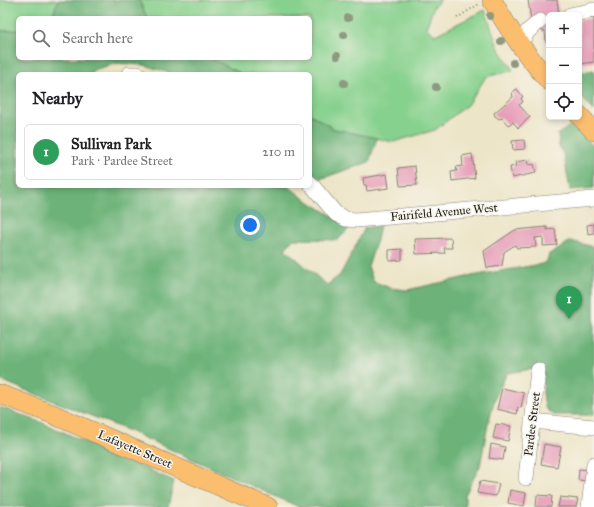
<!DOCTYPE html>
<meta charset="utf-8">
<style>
:root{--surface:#fff;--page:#f2f2f2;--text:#202124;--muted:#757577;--line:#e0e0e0;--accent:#0f766e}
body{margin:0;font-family:"IM FELL Great Primer",serif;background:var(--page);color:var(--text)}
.controls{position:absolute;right:12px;top:12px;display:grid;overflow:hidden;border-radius:6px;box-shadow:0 2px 6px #0003}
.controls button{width:36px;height:36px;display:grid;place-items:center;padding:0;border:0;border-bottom:1px solid var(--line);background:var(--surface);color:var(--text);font:20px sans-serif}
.you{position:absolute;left:250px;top:225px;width:14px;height:14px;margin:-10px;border:3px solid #fff;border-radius:50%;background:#1a73e8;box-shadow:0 0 0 6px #1a73e833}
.badge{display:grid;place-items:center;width:26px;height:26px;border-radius:50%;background:var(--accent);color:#fff;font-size:13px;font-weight:700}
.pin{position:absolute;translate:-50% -33px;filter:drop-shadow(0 1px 2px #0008)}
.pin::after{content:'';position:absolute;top:21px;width:14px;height:12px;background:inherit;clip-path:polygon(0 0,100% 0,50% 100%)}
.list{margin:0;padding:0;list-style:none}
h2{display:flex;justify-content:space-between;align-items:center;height:52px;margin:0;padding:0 16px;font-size:17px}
h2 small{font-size:13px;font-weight:400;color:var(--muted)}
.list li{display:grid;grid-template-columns:26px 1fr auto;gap:12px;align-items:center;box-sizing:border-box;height:56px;margin:0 8px 8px;padding:0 8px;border:1px solid var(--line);border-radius:6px}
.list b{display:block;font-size:15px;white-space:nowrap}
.list p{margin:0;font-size:13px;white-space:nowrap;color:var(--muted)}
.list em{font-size:13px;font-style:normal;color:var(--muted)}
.icon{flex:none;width:22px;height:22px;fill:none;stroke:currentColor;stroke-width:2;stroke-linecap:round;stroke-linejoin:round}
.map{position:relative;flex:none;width:594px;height:507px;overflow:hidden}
.search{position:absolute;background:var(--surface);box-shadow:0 2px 6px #0003;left:16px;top:16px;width:296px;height:44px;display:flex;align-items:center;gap:10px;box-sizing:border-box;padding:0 14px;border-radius:6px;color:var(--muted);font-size:15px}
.panel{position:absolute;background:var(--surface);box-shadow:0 2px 6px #0003;left:16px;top:72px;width:296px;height:116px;border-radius:6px}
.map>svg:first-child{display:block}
.green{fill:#87d18e;stroke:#527655}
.forest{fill:#6db379;stroke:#44684a}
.building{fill:#e69bb8}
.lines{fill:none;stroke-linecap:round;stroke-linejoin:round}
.minor-casing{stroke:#848072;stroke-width:16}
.major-casing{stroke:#848072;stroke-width:20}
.path{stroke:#848072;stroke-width:2;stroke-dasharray:1 3;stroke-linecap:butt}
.minor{stroke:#fff;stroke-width:15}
.major{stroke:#fabe6e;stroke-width:19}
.tree{fill:#8e997f}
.labels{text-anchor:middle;stroke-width:3;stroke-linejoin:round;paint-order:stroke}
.street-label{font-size:12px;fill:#1c1c1c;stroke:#f7f3e8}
</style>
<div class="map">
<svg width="594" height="507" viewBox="0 0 594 507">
<rect width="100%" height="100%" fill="#f7f3e8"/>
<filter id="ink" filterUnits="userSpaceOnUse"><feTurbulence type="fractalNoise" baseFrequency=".025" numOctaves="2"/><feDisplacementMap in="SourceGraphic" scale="8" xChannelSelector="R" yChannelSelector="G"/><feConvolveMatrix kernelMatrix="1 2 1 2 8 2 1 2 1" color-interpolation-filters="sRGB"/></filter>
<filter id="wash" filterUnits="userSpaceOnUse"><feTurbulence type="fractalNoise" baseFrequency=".012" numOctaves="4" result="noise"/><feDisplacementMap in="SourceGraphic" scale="16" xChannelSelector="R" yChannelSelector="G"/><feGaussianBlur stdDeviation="0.9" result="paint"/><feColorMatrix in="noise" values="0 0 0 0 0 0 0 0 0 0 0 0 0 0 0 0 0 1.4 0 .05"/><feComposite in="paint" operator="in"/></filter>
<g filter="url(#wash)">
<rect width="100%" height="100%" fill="#ede5c8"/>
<g class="green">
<polygon points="0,0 58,0 52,18 18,18 18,30 0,31"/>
<polygon points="139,0 441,0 434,6 426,28 435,35 485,10 498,47 513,70 486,77 467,105 435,130 393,142 334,129 310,114 310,74 242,74 210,58 310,58 310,18 147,18"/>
</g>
<g class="forest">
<polygon points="58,0 139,0 147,18 52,18"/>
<polygon points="18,30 18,58 210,58 242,74 173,74 144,65 118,63 93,70 92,74 18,74 18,186 288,186 302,197 350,227 338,240 293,239 285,249 327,285 340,275 365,228 380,225 377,240 368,266 373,281 390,288 407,290 471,276 542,264 547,261 549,254 559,249 570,241 594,247 594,415 553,415 545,408 543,393 544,367 507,373 495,398 488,424 480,466 465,495 465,507 299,507 127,430 0,380 0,31"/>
<polygon points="594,70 594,111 579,94 579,73"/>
<polygon points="310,114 334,129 377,138 369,162 320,179 310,170"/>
<polygon points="573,124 594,147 594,188 570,190 564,156 559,146 558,134"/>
<polygon points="0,407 43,423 174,481 168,507 0,507"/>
</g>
<g id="blocks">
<g class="building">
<polygon points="528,0 557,0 559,15 549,15 549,41 546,42 545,31 542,31 540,18 531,20"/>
<polygon points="594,18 594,62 579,64 579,20"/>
<polygon points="517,89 523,97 521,98 523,102 519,105 530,117 518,128 513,122 508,125 502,118 499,119 495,116 494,113 513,97 512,92"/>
<polygon points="524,140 525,149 513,150 512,141"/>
<polygon points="472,154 475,178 452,181 451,172 457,171 456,167 463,166 462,156"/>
<polygon points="528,160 529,165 534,164 536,173 512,178 510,167 516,166 515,162"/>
<polygon points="415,166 417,185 400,186 398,168"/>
<polygon points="387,174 389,188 367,191 366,185 364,185 363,178"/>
<polygon points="594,224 594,233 588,234 587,225"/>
<polygon points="547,227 547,230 555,229 557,245 543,246 543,237 535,238 536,247 517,248 515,245 504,252 502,266 487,268 484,251 515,230"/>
<polygon points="451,238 452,248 444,248 445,253 416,254 415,239"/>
<polygon points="402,249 402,260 389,261 389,250"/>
<polygon points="502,388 524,393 521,408 518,407 517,414 497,409"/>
<polygon points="496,424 511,426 508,441 493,438"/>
<polygon points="491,444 505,447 503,460 489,458"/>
<polygon points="544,444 561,447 557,467 541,464"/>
<polygon points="579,469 589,470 588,481 578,480"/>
<polygon points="480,481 499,484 496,496 477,493"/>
<polygon points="510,490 526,493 524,506 508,503"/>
<polygon points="537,495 552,496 551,507 536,507"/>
<polygon points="560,497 578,499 576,507 558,507"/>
</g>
</g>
</g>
<g filter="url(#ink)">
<use href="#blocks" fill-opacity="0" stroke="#848072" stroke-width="1"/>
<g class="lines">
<defs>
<g id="minor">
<polyline points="570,15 594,10"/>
<polyline points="520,44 528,31 540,21"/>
<polyline points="129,74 138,74"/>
<polyline points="310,183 336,214 346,219 356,220 594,199"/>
<polyline points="532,421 594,427"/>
<polyline points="526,478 538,370"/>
<polyline points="589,507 594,464"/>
</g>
<g id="major">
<path d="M 492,0 C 508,29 527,56 549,81"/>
<polyline points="579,115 594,131"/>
<polyline points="0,394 52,414 268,507"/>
</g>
</defs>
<use href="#minor" class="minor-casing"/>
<use href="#major" class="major-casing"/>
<polyline class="path" points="457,18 479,4"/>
<use href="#minor" class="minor"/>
<use href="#major" class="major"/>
</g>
<g class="tree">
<circle cx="490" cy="16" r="4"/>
<circle cx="348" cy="18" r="4"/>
<circle cx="344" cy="35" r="4"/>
<circle cx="501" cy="41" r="4"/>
<circle cx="337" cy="56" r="4"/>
<circle cx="513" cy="63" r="4"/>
<circle cx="344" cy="83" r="4"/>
<circle cx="436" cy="87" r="4"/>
</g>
</g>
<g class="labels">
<g class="street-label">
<text transform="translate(444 212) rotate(-5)" y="4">Fairifeld Avenue West</text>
<text transform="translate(532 424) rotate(-83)" y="4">Pardee Street</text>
<text transform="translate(135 449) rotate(23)" y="4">Lafayette Street</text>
</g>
</g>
</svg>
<div class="controls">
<button>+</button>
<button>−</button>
<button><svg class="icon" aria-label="locate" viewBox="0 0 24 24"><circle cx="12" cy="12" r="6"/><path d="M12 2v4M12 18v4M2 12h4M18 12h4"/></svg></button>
</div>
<div class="you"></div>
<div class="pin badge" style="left:569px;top:319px;background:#2e9e5b">1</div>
<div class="search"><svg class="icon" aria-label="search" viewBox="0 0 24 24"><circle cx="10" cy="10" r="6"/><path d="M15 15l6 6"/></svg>Search here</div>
<section class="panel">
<h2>Nearby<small></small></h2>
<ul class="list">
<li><span class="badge" style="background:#2e9e5b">1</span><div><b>Sullivan Park</b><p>Park · Pardee Street</p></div><em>210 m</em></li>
</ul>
</section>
</div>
